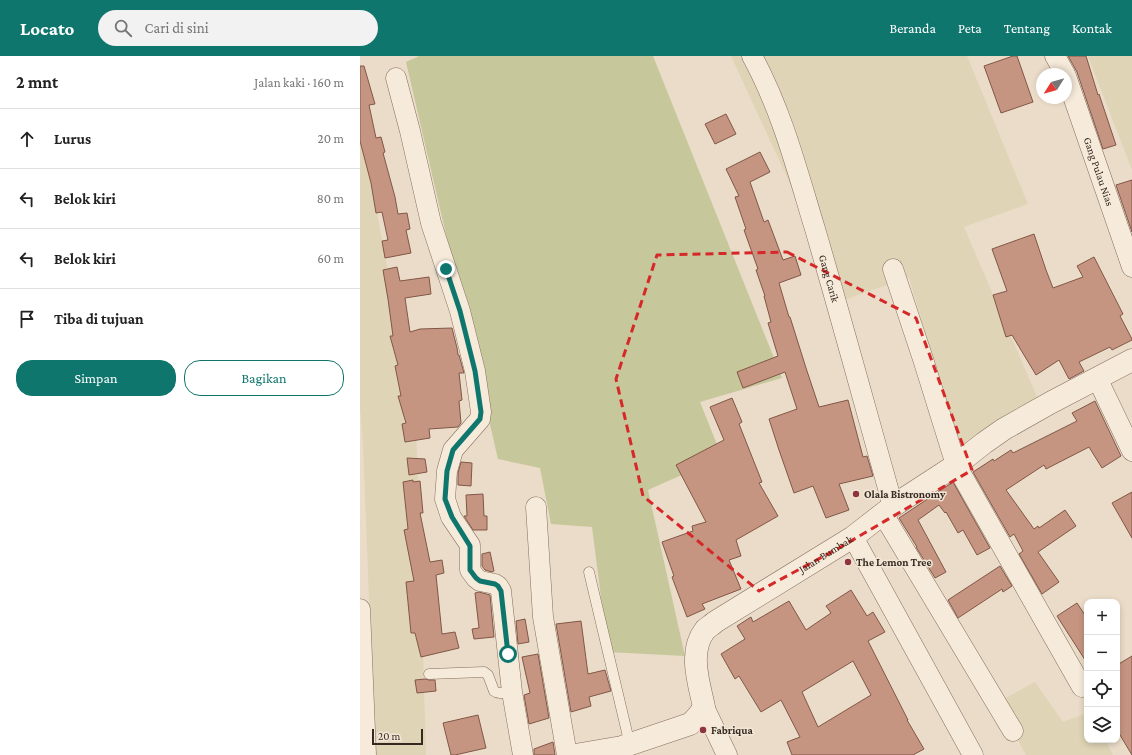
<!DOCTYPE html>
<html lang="id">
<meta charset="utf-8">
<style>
:root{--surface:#fff;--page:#f2f2f2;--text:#222;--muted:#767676;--line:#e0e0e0;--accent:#0f766e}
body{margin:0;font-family:"Crimson Pro",serif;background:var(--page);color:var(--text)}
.controls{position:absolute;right:12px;bottom:12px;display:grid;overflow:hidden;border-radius:8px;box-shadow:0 2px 6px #0003}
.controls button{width:36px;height:36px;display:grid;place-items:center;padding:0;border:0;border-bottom:1px solid var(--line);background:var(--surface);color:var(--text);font:20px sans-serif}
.compass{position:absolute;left:676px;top:12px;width:36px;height:36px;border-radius:50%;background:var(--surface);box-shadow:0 2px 6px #0003;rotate:233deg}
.scale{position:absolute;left:12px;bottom:10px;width:51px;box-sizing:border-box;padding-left:4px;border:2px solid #362921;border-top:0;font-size:11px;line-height:14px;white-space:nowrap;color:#362921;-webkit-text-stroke:3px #f2e7d7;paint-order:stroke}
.stop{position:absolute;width:12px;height:12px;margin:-9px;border:3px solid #0f766e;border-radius:50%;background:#fff}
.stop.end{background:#0f766e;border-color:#fff;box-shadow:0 1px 4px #0008}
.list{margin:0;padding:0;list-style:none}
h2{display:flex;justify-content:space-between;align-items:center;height:52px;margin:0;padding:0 16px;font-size:17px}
h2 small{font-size:13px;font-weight:400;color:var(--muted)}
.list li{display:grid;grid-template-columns:26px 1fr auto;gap:12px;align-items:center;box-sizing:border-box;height:60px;padding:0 16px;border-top:1px solid var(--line)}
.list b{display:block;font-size:15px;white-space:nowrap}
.list em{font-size:13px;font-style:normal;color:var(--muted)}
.actions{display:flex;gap:8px;padding:12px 16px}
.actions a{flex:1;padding:9px 0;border:1px solid var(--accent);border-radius:16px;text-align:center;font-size:14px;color:var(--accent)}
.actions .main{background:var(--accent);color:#fff}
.icon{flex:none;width:22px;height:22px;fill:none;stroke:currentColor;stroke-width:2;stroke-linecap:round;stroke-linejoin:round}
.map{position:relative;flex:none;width:772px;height:699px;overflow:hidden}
header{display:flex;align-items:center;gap:24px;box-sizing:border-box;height:56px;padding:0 20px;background:var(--accent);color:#fff}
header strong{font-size:19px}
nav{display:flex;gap:22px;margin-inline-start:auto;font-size:14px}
.search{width:280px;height:36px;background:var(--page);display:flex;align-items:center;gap:10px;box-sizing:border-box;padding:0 14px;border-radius:22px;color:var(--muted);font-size:15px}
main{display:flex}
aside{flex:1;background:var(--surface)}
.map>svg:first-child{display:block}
.farmland{fill:#dfd4b6}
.green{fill:#c7c79c}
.building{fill:#c59581;stroke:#815747;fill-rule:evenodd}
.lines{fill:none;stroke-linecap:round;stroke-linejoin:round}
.service-casing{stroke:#846e5e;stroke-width:11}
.minor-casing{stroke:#846e5e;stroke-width:21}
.tertiary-casing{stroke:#846e5e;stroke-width:23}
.service{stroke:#f6eada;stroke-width:10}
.minor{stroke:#f6eada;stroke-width:20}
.tertiary{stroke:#f6eada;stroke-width:22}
.route{stroke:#0f766e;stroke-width:5}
.marked{fill:none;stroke:#d62828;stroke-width:3;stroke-dasharray:8 5;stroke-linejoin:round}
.poi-dot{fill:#8e343f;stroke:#f2e7d7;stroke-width:1.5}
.labels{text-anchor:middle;stroke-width:3;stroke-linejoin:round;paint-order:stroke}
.street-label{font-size:11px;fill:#362921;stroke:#f2e7d7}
.poi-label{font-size:11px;font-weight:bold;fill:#362921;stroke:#f2e7d7;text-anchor:start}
</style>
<header>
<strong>Locato</strong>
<div class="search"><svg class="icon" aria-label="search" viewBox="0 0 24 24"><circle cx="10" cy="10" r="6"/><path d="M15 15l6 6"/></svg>Cari di sini</div>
<nav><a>Beranda</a><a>Peta</a><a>Tentang</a><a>Kontak</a></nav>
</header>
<main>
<aside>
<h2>2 mnt<small>Jalan kaki · 160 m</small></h2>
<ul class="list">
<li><svg class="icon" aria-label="ahead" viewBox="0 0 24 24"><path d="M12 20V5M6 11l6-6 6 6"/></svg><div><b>Lurus</b></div><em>20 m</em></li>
<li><svg class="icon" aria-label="left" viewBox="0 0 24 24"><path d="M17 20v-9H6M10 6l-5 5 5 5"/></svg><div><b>Belok kiri</b></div><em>80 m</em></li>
<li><svg class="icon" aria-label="left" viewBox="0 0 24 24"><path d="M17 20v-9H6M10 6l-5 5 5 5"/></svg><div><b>Belok kiri</b></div><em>60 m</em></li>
<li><svg class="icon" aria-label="arrive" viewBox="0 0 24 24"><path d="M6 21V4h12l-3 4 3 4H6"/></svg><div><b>Tiba di tujuan</b></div></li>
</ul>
<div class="actions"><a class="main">Simpan</a><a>Bagikan</a></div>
</aside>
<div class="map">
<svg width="772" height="699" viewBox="0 0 772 699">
<rect width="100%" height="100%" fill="#eadcc8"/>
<g class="farmland">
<polygon points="371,0 607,0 668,148 604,171 686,362 602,407 549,221 484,244"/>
<polygon points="728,0 772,0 772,114"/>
<polygon points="0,66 56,366 66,699 15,699 3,389 0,352"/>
<polygon points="675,626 703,666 727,657 727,684 745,684 753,699 666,699 638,646"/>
</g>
<polygon class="green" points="59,0 293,0 422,322 340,346 362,401 288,434 325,600 248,596 232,471 191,468 180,412 138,403 46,6"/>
<g class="building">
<polygon points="653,0 657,0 673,46 641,57 624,10"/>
<polygon points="708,0 726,0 738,39 739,38 756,89 743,93 717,16"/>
<polygon points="0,10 4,10 15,48 9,49 16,82 21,81 25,96 23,97 35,141 38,158 47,157 50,173 46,174 51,197 25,202 22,185 28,184 22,156 16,157 11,127 0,85"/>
<polygon points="366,58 376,78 355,88 345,68"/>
<polygon points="400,96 410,116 390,126 404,166 408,164 423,204 435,200 441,219 419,227 429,261 430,261 446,312 459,351 488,344 503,401 507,400 513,420 479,428 489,454 466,462 453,430 434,437 419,394 409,363 437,353 425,316 383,332 377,316 418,300 408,267 411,266 404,240 405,240 396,214 398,213 384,174 386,173 375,141 379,140 366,113"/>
<polygon points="772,124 772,176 756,129"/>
<polygon points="674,178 686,214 693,232 723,221 717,210 734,201 763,258 760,260 772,283 772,284 752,294 750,291 719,306 724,315 709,323 699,304 676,319 652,279 646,281 633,239 647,235 632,193"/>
<polygon points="37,211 40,225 69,221 71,238 45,242 50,276 60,273 92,272 97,292 98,299 99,299 104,317 99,317 102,344 99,345 101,367 98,371 69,373 70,382 45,386 42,368 46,367 38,340 41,340 35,310 38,309 30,280 33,280 28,243 23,214"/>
<polygon points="372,342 382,366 379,368 402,426 399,427 418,460 376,484 381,500 369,504 381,533 342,548 345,553 327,561 312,521 314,520 302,486 333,475 332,470 346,466 316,409 364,384 350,351"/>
<polygon points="735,345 761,400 742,412 729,391 686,413 684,409 646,434 674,473 678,470 679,472 705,454 716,470 678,496 699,526 682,538 659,498 663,495 654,478 650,481 613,416 633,403 634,405 651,394 653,397 717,365 712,357"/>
<polygon points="47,402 65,403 67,416 49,419"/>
<polygon points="101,406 112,407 111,430 98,429 98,417"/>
<polygon points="53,424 53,426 60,425 63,457 60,457 70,506 82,504 84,517 76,519 82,578 95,576 99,592 61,601 55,577 51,577 46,526 54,525 44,474 48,473 43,426"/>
<polygon points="593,426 630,492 617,499 603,474 598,477 586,456 585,457 579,449 558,464 586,516 575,522 556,491 557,491 539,462"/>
<polygon points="772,436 772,482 752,447"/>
<polygon points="123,438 124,460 127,460 127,474 113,474 104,460 107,460 106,439"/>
<polygon points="130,496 134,515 132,516 125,514 122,510 122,498"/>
<polygon points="640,510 652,530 643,536 642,533 598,562 588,544"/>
<path d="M 491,534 L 507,560 L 513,556 L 525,576 L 508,585 L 548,664 L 547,664 L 564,693 L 553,699 L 432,699 L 427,686 L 440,681 L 421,644 L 401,656 L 379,620 L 375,623 L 361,598 L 385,583 L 377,570 L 391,561 L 393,566 L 429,545 L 446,574 L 471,557 L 466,550 ZM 493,605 L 511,639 L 458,671 L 442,636 Z"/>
<polygon points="119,536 130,539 134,581 114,583 112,573 119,572 115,537"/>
<polygon points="717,547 727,562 727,607 697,560"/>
<polygon points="165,563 169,586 158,588 156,565"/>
<polygon points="221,565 228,618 245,614 251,635 229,641 231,650 211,656 196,568"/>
<polygon points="178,598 189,662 169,668 164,639 170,637 162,601"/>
<polygon points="772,600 772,699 757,674 757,609"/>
<polygon points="65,623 69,624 75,624 76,635 57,637 55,624"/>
<polygon points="118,659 126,692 95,699 91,699 83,667"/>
<polygon points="193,686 195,699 174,699 174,693"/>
</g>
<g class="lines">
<defs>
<g id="service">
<polyline points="229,516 270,689"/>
<path d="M 69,618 L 124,616 L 128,619 L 134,635 C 139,639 146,636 152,636"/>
</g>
<g id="minor">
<path id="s1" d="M 392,0 C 422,55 437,114 455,173 C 482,265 507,358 533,450"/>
<polyline points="695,0 705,18"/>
<path id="s2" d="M 706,20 L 772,211"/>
<polyline points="36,22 50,75 71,167 100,255 115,315 121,356 120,363 93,394 87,415 85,443 91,461 110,489 110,514 116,522 120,525 135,528 138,530 141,535 152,636 163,699"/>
<polyline points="533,213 563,303 596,409 722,631"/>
<polyline points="737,322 772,395"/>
<polyline points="176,451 183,561 207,699"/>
<polyline points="523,458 653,675"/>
<polyline points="493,481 613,699"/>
<polyline points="0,553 6,699"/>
<polyline points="344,651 367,699"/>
</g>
<g id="tertiary">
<path id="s3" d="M 215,699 L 262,691 L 330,668 C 336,663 340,658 344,651 C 339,627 328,596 345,574 C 348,571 352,569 355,566 L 493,481 L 533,450 L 596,409 L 624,387 L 644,373 L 690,347 L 772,304"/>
</g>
</defs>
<use href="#service" class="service-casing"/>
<use href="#minor" class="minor-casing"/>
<use href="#tertiary" class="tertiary-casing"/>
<use href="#service" class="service"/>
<use href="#minor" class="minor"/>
<use href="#tertiary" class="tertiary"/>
</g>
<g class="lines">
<polyline class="route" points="86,213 100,255 115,315 121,356 120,363 93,394 87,415 85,443 92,461 110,490 110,514 116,522 120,525 135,528 138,530 141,535 148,598"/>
</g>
<path class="marked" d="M 427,196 L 556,262 L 612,414 L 479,492 L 399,535 L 283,440 L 256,323 L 297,199 Z"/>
<g class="poi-dot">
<circle cx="496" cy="438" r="4"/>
<circle cx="488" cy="506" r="4"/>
<circle cx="343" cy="674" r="4"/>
</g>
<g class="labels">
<g class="street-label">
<text dy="4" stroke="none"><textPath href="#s2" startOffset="101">Gang Pulau Nias</textPath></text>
<text dy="4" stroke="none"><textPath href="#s1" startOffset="236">Gang Carik</textPath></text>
<text dy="4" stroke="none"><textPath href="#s3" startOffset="364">Jalan Bumbak</textPath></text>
</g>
<g class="poi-label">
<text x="504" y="442">Olala Bistronomy</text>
<text x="496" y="510">The Lemon Tree</text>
<text x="351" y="678">Fabriqua</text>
</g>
</g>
</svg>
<div class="controls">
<button>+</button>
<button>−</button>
<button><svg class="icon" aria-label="locate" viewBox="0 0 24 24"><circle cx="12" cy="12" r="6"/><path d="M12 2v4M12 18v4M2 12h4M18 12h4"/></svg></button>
<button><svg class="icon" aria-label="layers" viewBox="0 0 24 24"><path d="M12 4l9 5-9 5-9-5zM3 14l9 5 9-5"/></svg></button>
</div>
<svg class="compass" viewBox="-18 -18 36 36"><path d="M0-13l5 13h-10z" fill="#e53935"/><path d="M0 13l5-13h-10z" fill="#767676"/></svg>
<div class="scale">20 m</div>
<div class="stop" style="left:148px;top:598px"></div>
<div class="stop end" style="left:86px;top:213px"></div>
</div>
</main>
